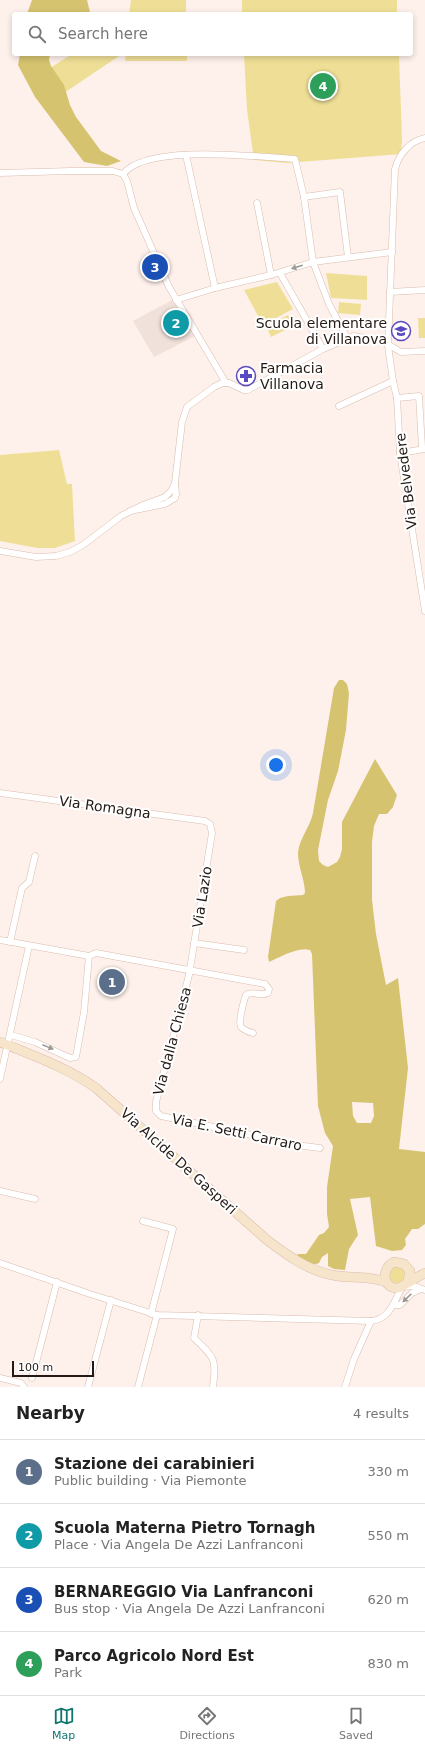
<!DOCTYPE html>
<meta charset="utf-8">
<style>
:root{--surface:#fff;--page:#f2f2f2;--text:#222;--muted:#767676;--line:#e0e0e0;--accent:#0f766e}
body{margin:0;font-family:"DejaVu Sans",sans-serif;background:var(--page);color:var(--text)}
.scale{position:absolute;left:12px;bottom:10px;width:82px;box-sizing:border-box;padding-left:4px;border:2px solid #241914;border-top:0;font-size:11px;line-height:14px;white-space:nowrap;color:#241914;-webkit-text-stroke:3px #fff;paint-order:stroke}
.you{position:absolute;left:276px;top:765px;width:14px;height:14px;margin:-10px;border:3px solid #fff;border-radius:50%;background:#1a73e8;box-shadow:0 0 0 6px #1a73e833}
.badge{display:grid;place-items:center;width:26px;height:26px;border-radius:50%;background:var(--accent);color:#fff;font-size:13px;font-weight:700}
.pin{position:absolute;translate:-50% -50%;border:2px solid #fff;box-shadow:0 1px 4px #0006}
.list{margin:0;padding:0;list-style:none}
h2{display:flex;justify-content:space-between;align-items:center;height:52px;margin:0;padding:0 16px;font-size:17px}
h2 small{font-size:13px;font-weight:400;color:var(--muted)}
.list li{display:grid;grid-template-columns:26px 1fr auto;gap:12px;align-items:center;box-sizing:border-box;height:64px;padding:0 16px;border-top:1px solid var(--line)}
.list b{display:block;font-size:15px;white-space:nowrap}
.list p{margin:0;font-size:13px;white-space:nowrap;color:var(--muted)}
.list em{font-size:13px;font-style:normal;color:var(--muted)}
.icon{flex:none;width:22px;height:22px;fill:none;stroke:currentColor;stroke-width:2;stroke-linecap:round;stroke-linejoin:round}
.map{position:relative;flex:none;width:425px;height:1387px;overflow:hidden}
.search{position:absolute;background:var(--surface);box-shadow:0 2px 6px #0003;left:12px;right:12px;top:12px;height:44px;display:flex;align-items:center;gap:10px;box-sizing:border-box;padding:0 14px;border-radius:4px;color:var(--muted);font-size:15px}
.sheet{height:308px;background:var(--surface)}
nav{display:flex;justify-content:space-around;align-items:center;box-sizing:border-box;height:56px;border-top:1px solid var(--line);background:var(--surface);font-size:11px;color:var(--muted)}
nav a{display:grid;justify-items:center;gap:2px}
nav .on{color:var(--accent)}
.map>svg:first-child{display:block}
.built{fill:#f0e1da}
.green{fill:#efdf96}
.forest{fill:#d6c370;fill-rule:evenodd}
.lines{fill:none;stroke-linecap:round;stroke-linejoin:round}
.minor-casing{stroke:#dabcad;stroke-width:7}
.secondary-casing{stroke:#dabcad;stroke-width:10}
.minor{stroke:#fff;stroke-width:6}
.secondary{stroke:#f7e5cb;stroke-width:9}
.oneway{fill:#9c9895}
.labels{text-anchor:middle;stroke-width:4;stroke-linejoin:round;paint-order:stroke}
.poi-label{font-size:14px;fill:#241914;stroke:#fff;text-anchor:end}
.street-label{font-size:14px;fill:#241914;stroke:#fff}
</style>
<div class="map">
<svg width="425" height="1387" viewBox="0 0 425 1387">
<rect width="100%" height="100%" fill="#fef1eb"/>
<polygon class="built" points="174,299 195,336 154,357 133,321"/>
<g class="green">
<polygon points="131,0 186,0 186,14 129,14"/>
<rect x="242" y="0" width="155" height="14"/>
<polygon points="72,54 122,54 64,93 50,68"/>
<polygon points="126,54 187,54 187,61 125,61"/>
<polygon points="244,54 399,54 402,140 401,154 287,163 254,160 247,110"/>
<polygon points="326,273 367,276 367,300 331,298"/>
<polygon points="277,282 293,309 263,325 244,290"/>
<polygon points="339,302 361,304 360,315 338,313"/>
<polygon points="288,315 293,326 271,337 266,326"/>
<polygon points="418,318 425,318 425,338 419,338"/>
<polygon points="59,450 67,484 72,484 75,541 55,548 37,548 0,541 0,455"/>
<circle cx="397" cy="1275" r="8"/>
</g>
<g class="forest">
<polygon points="32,0 87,0 90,12 89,14 27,14"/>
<polygon points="20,54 50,54 49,60 51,66 64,85 70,105 76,117 101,151 121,161 107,166 84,162 35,97 18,65"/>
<path d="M 339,680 L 343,680 L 347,684 L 349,693 L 346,730 L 338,771 L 328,800 L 318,850 L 319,861 L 323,865 L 328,867 L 337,862 L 340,857 L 342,849 L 342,822 L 375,759 L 397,795 L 393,807 L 387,814 L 379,814 L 374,826 L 372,842 L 372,900 L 376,934 L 386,985 L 398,978 L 408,1068 L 399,1149 L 425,1152 L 425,1224 L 418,1229 L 412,1229 L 405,1239 L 406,1245 L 402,1250 L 392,1251 L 376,1246 L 370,1197 L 350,1199 L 358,1235 L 349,1249 L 345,1270 L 334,1269 L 328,1266 L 328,1253 L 322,1257 L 319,1263 L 313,1265 L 296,1255 L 299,1254 L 306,1254 L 319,1235 L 324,1233 L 329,1227 L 327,1214 L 327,1187 L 333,1146 L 325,1133 L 318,1106 L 312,954 L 310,950 C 299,946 280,957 269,962 L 268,957 L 276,901 L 280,898 L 288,896 L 303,895 L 305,893 C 305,880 298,867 298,853 C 299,839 310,827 313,813 L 334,688 ZM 352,1102 L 373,1103 L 374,1116 L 371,1123 L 357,1123 L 353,1116 Z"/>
</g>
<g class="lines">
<defs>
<g id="minor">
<path d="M 425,138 C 410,141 399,154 395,169 L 388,346 L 393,381 L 397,398 L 400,453 L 425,611"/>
<polyline points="186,155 215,288"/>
<polyline points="0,173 71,171 113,171 123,174"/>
<path d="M 123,174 C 147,143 258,157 295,159 L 304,197 L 313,262 L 329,304 L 347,338"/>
<polyline points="123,174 127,181 134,208 169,287 226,383"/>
<polyline points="304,197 340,192 348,257"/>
<polyline points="257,203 271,275"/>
<polyline points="280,273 323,349"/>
<polyline points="390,292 425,290"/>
<polyline points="176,300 215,288 271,275 313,262 392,252"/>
<polyline points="397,398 419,396 422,447"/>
<polyline points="339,406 393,381"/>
<polyline points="400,453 425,449"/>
<polyline points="130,511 165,504 175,498 176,494 175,483 182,422 187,407 214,387 222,383 229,383 244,390 248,390 323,349 354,336 382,341 401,352 425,351"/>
<polyline points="0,551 36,557 56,556 70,552 83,545 121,516 143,505 165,497 171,491 175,483"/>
<polyline points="0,793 205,821 210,824 212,833 189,975 156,1102 156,1111 161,1116 304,1146 320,1148"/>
<path d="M 0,940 L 89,956 L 96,953 L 265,984 L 269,989 L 268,993 C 260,997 253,990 246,995 C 244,1000 238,1022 241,1027 C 244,1030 249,1032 253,1033"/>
<polyline points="10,942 22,888 29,882 35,856"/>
<polyline points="194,943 244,950"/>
<polyline points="11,1035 35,1042 70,1058 76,1057 84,1012 89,956"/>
<polyline points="0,1079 29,946"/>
<polyline points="0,1191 35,1199"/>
<polyline points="143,1221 173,1229 151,1314"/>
<path d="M 0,1263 L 90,1294 L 157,1315 L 371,1321 C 390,1319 394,1302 402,1287 L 414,1286 L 425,1290"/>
<polyline points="393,1305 400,1305 412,1293 421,1289"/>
<path d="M 198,1315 L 194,1338 C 214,1357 217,1359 213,1387"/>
<polyline points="0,1378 21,1383 24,1387"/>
<polyline points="32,1378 57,1282"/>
<polyline points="88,1387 111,1300"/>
<polyline points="138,1387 157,1315"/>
<polyline points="345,1387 354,1359 371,1321"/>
</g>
<g id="secondary">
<path d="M 0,1042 C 34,1056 66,1067 96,1088 L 267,1240 C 287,1255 307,1270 332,1275 C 350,1279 369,1275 386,1282"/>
<path d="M 408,1281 L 410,1271 L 404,1264 L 394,1262 C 381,1268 382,1289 398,1288 C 403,1287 418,1276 425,1273"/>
</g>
</defs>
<use href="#minor" class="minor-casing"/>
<use href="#secondary" class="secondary-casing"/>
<use href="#minor" class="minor"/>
<use href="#secondary" class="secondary"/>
</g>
<defs><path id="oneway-solid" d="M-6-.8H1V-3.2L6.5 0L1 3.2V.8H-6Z"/></defs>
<g class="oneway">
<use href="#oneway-solid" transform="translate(297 267) rotate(163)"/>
<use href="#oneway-solid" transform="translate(48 1047) rotate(22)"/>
<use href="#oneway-solid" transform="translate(407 1298) rotate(136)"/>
</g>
<defs>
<symbol id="school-ring" viewBox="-11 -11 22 22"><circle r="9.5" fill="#fff" stroke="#5a4ac2" stroke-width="1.5"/><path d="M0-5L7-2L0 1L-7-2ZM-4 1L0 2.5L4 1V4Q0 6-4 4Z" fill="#5a4ac2"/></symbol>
<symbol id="pharmacy-ring" viewBox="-11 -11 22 22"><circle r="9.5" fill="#fff" stroke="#5a4ac2" stroke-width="1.5"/><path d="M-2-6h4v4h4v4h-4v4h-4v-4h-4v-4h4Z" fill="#5a4ac2"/></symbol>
</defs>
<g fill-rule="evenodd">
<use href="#school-ring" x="390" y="320" width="22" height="22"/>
<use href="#pharmacy-ring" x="235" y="365" width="22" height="22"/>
</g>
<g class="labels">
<g class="poi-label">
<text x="387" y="328">Scuola elementare<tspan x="387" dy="16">di Villanova</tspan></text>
<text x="260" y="373" text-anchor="start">Farmacia<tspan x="260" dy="16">Villanova</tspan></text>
</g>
<g class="street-label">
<text transform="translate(406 481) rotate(-97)" y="5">Via Belvedere</text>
<text transform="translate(105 807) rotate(8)" y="5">Via Romagna</text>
<text transform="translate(202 897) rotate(-81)" y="5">Via Lazio</text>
<text transform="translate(172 1041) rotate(-75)" y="5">Via dalla Chiesa</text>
<text transform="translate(237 1132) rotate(12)" y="5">Via E. Setti Carraro</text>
<text transform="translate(179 1161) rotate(42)" y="5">Via Alcide De Gasperi</text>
</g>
</g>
</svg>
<div class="scale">100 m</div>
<div class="you"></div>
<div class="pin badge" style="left:112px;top:982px;background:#5c6f8a">1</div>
<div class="pin badge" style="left:176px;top:323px;background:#0f9aa8">2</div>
<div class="pin badge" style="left:155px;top:267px;background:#1a4fb4">3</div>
<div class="pin badge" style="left:323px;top:86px;background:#2e9e5b">4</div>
<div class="search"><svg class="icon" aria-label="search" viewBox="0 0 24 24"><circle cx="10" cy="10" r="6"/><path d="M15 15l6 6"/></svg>Search here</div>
</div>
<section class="sheet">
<h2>Nearby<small>4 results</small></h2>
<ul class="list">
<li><span class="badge" style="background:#5c6f8a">1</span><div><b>Stazione dei carabinieri</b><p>Public building · Via Piemonte</p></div><em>330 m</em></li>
<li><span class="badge" style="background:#0f9aa8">2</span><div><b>Scuola Materna Pietro Tornagh</b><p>Place · Via Angela De Azzi Lanfranconi</p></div><em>550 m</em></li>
<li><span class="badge" style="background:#1a4fb4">3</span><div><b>BERNAREGGIO Via Lanfranconi</b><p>Bus stop · Via Angela De Azzi Lanfranconi</p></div><em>620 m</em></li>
<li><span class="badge" style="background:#2e9e5b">4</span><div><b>Parco Agricolo Nord Est</b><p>Park</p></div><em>830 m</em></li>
</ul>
</section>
<nav>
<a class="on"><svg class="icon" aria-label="map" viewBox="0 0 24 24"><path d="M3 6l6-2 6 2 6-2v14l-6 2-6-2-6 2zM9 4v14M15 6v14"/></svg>Map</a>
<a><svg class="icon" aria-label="directions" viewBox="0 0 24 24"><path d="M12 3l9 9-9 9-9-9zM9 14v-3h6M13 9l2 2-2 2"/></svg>Directions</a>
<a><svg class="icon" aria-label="saved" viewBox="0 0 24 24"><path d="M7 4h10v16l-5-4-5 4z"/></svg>Saved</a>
</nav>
